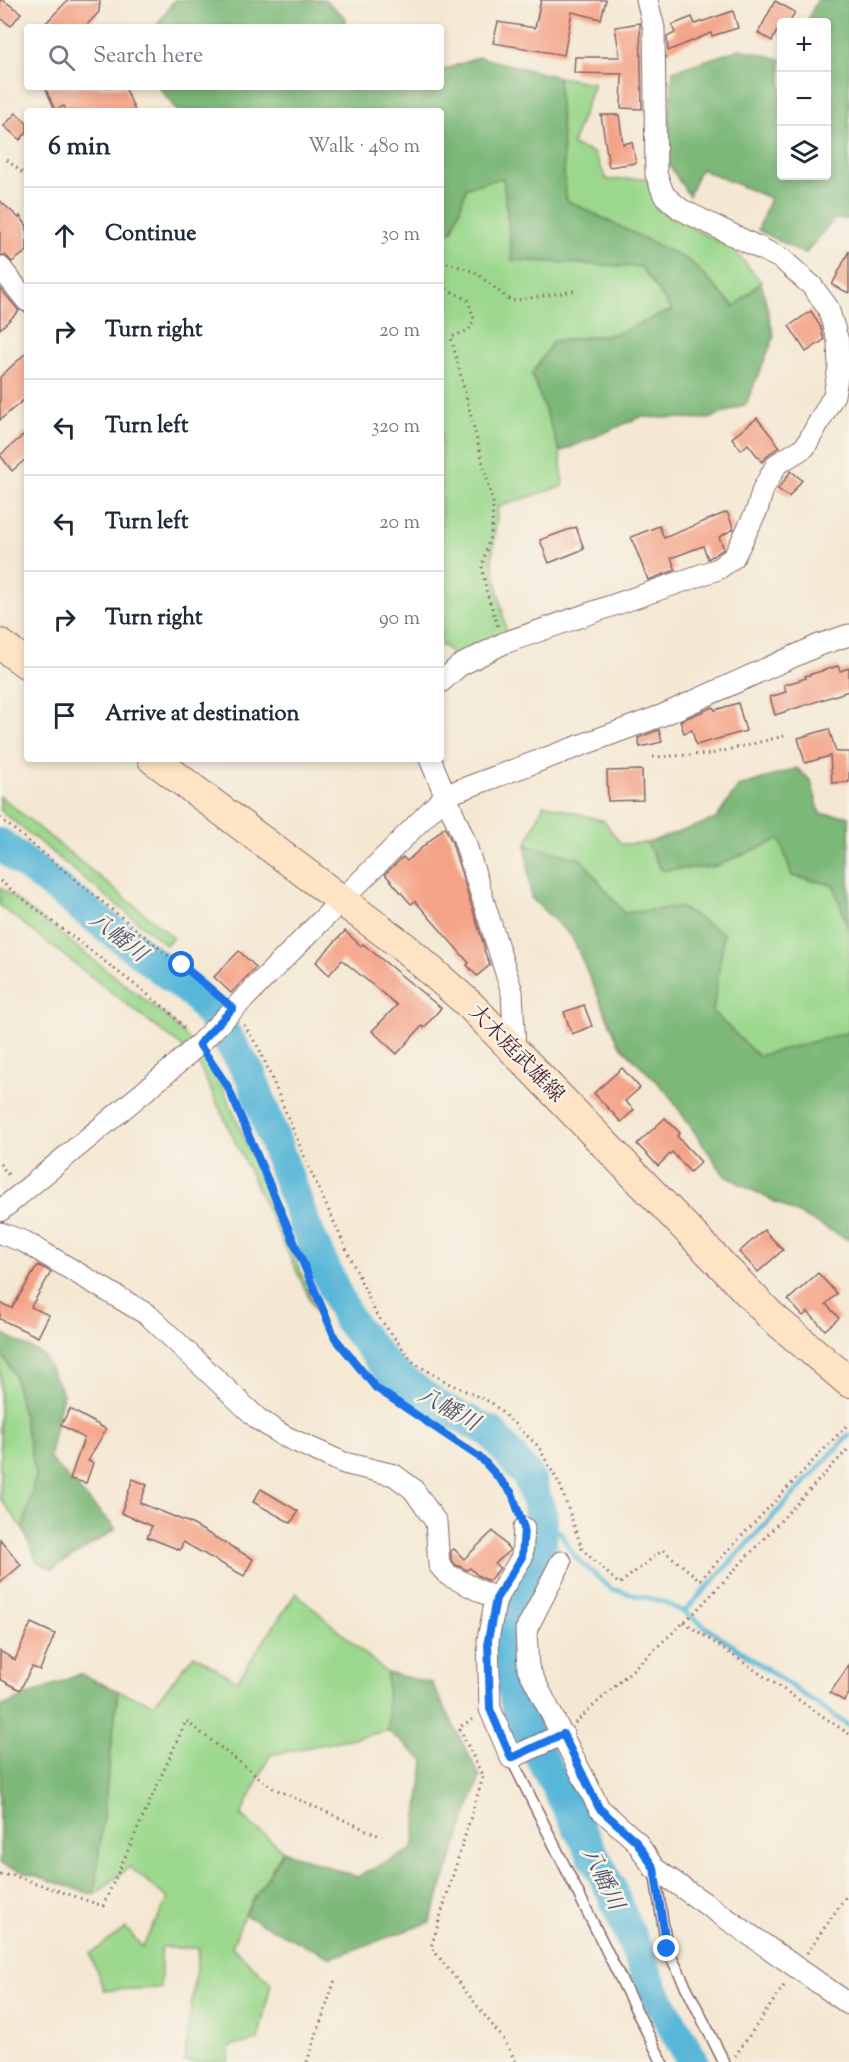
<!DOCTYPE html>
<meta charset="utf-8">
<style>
:root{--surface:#fff;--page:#f6f6f7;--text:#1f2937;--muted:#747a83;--line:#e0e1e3}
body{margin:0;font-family:"Sorts Mill Goudy","Noto Serif JP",serif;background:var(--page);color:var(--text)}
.controls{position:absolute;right:18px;top:18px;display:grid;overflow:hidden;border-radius:6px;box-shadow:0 3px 9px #0003}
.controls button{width:54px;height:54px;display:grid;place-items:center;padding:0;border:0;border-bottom:2px solid var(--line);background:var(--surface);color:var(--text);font:30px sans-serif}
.stop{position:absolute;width:18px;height:18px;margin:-14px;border:4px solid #1a73e8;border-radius:50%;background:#fff}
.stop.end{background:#1a73e8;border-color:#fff;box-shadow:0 2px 6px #0008}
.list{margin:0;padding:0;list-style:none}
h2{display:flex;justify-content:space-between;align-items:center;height:78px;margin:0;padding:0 24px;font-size:26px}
h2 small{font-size:20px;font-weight:400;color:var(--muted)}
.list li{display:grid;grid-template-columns:39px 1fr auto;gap:18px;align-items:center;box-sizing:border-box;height:96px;padding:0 24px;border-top:2px solid var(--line)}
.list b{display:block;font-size:22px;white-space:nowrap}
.list em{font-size:20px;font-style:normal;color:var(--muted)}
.icon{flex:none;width:33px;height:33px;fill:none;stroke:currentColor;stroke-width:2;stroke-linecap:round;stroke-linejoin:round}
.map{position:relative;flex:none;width:849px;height:2062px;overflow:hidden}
.search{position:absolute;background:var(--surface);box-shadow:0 3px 9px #0003;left:24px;top:24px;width:420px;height:66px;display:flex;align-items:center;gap:15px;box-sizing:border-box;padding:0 21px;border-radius:6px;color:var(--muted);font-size:22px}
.panel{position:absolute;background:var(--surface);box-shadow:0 3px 9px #0003;left:24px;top:108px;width:420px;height:654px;border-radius:6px}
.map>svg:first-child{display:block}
.green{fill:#9bd88d;stroke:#727c5c;stroke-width:1.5}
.forest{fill:#7cb878;stroke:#636c52;stroke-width:1.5}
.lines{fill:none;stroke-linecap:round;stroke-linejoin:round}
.stream{stroke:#59b7d8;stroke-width:5}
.river{stroke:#59b7d8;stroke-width:32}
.building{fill:#f4a387}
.lane-casing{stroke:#866566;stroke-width:13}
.street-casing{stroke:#866566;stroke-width:23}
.secondary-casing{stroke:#866566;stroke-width:32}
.path{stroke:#866566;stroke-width:3;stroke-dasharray:1.5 4.5;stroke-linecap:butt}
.lane{stroke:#fff;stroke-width:10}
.street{stroke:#fff;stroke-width:21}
.secondary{stroke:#fee4c5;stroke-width:30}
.route{stroke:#1a73e8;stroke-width:8}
.labels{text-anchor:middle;stroke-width:5;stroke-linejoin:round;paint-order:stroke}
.street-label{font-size:21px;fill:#4a1f2b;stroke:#f7f3e8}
.water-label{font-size:22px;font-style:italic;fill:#4f5468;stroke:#f7f3e8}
</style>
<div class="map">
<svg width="849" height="2062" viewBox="0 0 849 2062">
<rect width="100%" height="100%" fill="#f7f3e8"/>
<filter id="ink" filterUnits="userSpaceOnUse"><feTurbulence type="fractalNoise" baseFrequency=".0167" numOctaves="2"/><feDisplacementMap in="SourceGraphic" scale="12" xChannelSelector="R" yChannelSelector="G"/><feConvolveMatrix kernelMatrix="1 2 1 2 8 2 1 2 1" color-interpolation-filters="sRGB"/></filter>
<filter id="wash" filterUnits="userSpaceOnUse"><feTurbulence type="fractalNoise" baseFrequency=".008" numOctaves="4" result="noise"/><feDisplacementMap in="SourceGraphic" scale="24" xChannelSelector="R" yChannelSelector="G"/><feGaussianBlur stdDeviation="1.35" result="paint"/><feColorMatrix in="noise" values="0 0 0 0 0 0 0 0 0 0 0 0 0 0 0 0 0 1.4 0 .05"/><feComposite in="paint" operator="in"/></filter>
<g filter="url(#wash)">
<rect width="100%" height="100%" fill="#f4e8d3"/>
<g class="green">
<polygon points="558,77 594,83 572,145 594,153 607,180 647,178 658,210 734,250 761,282 735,307 690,261 566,200"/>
<polygon points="503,177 512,260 641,267 672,310 616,334 553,341 532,374 560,452 563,486 498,507 492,560 507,635 455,658 444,646 441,646 441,229 452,231 467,187"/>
<polygon points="0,796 173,937 166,945 0,810"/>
<polygon points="544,804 604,821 621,844 647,843 661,870 713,867 780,839 792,876 834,885 849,932 849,1032 758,1056 713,1012 680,907 624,913 581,859 526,845"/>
<polygon points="0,887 167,1017 202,1053 224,1090 330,1342 197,1061 181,1046 0,906"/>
<polygon points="0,1351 14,1374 36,1475 23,1529 0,1498"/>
<polygon points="296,1593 387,1673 388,1731 270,1755 241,1815 283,1851 244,1915 232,1947 271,1983 258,2040 230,2046 228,2062 184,2062 199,1948 161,1948 161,1988 104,1990 90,1954 126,1928 142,1947 168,1899 130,1867 94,1895 118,1691 154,1704 194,1655 237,1681"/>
</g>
<g class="forest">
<polygon points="174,0 325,0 346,18 343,27 156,27"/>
<polygon points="817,0 849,0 849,219 834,219 805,254 758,230 770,198 700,169 689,196 666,160 673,71 740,49 781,59 782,176 826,176 826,22 807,22"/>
<polygon points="479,57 558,77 566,200 690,261 734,307 761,282 774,337 746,404 709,419 640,417 560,452 532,374 553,341 616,334 672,310 641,267 512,260 503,178 467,187 452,232 441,229 441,111 177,111 159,87 382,87 386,90 394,87 441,87 441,71"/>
<polygon points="797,768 811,781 820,814 849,816 849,932 834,885 792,876 780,839 713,867 661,870 647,843 716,819 738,787"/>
<polygon points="526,845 581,859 624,913 680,907 724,934 713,1012 758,1056 849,1032 849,1240 725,1176 666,1091 619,1044 572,937 531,898"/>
<polygon points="0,1332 43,1355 63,1394 49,1458 116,1529 53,1569 37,1562 23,1529 36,1475 14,1374 0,1351"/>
<polygon points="387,1673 432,1683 480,1777 430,1922 331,1958 244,1915 283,1851 357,1877 413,1849 424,1761 388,1731"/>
<polygon points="80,1674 118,1691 94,1895 0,1864 0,1707"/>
</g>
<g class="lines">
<g class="stream">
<polyline points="542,1517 561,1533 574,1556 611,1589 664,1602 684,1612 849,1726"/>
<polyline points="684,1612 849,1435"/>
</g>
<polyline class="river" points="0,844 194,994 219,1025 251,1076 306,1228 348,1319 391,1372 438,1406 491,1432 529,1478 542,1517 541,1553 511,1619 504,1653 519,1716 607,1881 654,1992 693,2062"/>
</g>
<g id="blocks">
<g class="building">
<polygon points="0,0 3,0 21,13 11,26 0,18"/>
<polygon points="68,0 100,0 99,12 85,27 42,27"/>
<polygon points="541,0 606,0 601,19 572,12 564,55 493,43 498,22 535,28"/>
<polygon points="775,1 795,12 790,22 782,22 782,33 777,31 772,41 758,33"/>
<polygon points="733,11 738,28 712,36 711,33 668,51 667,37 675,33 672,25 692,17 695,24"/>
<polygon points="640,23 642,109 621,108 622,74 574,73 575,57 620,57 615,27"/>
<polygon points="45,87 125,87 135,111 66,111 64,106 55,110"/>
<polygon points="16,113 27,123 27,132 20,140 4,126"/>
<polygon points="601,115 619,115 623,144 632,142 636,163 609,167"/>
<polygon points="0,201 19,218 20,216 27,226 27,251 12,262 5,255 0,255"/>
<polygon points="849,251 849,293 832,285"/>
<polygon points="0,288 19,311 0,329"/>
<polygon points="811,311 820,326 824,340 806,352 789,326"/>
<polygon points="27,352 27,397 0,420 0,377"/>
<polygon points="757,418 780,447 770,453 762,462 748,444 741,450 732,438"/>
<polygon points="27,432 27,458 12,471 0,455"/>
<polygon points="791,471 802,480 789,497 778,489"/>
<polygon points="727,512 734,529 719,537 724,549 708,559 703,546 671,558 676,570 648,580 631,537 659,526 664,538"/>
<polygon points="576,527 584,549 549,563 540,540"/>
<polygon points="838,666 840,671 849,668 849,691 775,715 770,697 786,692 784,685 806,678 805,676"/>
<polygon points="738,703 746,731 696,745 692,730 684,733 680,721 713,707 715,710"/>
<polygon points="829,729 836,752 849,752 849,782 832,783 830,756 805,763 798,738"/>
<polygon points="659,730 662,742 640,747 638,738"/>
<polygon points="642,770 643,800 608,801 607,771"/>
<polygon points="445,827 452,843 485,949 484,950 490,965 477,976 467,965 469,963 415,901 411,904 385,874 403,857 407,861"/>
<polygon points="345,931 361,946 363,944 441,1008 424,1028 422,1026 397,1054 372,1031 397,1005 342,960 329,975 316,962"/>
<polygon points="239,951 256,967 231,993 214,977"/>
<polygon points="584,1005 592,1026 572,1034 564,1012"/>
<polygon points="622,1068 640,1088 625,1101 634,1110 621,1122 594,1093"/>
<polygon points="665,1118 680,1133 677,1136 701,1162 690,1172 672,1152 658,1166 637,1144"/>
<polygon points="764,1230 783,1250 758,1272 739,1252"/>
<polygon points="38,1265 51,1272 31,1307 49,1315 38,1337 0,1319 0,1303 12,1308"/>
<polygon points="818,1273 837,1294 826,1304 839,1318 825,1330 808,1312 803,1316 788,1300"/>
<polygon points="70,1409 106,1429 88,1461 93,1463 86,1483 70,1479 84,1438 61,1425"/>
<polygon points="133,1479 147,1485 140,1503 190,1523 253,1559 244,1576 183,1542 180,1550 147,1537 152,1526 121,1513"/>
<polygon points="261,1489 298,1511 291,1523 253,1502"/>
<polygon points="493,1531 510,1550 495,1564 500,1568 489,1581 477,1575 470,1568 467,1570 456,1565 451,1560 451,1551 454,1549 464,1559"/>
<polygon points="0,1539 21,1565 0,1583"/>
<polygon points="31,1623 55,1634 40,1670 32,1667 20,1690 0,1679 0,1651 15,1660"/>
<polygon points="849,1665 849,1694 844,1701 830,1693"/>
</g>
</g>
</g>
<g filter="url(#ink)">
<use href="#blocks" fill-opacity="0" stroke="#866566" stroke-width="1.5"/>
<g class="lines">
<defs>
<g id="lane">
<polyline points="511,1758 662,2062"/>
<polyline points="654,1868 667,1949 724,2062"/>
</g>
<g id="street">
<polyline points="0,267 27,301"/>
<polyline points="441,682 459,666 504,643 718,569 734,557 757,510 763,489 777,464 805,447 834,395 839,367 838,341 828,308 812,286 782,259 680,209 664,195 656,174 654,28 647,0"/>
<polyline points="430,759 464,839 512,992 515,1050"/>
<polyline points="0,1211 169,1071 199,1044 446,795 663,715 819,645 849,635"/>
<polyline points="0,1233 25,1242 148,1315 258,1419 284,1436 344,1463 394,1475 413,1489 436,1522 439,1565 448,1575 496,1599"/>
<polyline points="524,1528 522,1557 496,1599 488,1639 490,1709 511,1758 563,1734"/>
<polyline points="561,1562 526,1630 528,1668 599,1808 636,1841 654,1868 849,2004"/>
</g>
<g id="secondary">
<polyline points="0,644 27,664"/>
<polyline points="153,759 404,947 470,1005 771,1316 849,1382"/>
</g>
</defs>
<use href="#lane" class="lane-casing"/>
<use href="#street" class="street-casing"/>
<use href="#secondary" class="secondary-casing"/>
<g class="path">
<polyline points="7,160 25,175 27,174"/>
<polyline points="441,261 475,272 511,301 574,291"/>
<polyline points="441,286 468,300 474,319 469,330 451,337 493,503 492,529 482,566 486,590 498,627"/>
<polyline points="653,757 711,754 784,736"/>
<polyline points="0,818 220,998"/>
<polyline points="0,881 169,1011 187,1031"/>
<polyline points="244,1025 260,1050 307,1163 376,1314 414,1363 450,1384 492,1403 538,1446 560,1485 582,1549 619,1584 663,1550 700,1580 849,1423"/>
<polyline points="209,1060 228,1087 335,1338 376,1388 481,1459 512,1493 518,1512"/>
<polyline points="0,1164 10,1177"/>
<polyline points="684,1622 849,1734"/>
<polyline points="473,1719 459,1727 483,1777 431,1947 504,2040 516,2062"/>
<polyline points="575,1723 695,1612 849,1448"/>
<polyline points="0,1875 12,1875 103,1906 186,1721 273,1788 382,1837"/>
<polyline points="807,1953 849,1892"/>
<polyline points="735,2056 786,1983"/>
<polyline points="307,2062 336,1977"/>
</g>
<use href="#lane" class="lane"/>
<use href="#street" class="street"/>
<use href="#secondary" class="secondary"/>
</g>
</g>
<g class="lines" filter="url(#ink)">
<polyline class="route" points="182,965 233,1008 199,1044 228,1087 335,1338 376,1388 482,1459 512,1493 524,1528 522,1557 496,1599 488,1640 490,1709 511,1758 563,1734 599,1808 636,1841 654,1868 667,1949"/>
</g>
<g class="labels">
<g class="street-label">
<text transform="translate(517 1053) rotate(46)" y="7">大木庭武雄線</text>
</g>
<g class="water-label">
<text transform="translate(119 936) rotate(38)" y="8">八幡川</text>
<text transform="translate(449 1408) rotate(29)" y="8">八幡川</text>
<text transform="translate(604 1878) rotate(64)" y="8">八幡川</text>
</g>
</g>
</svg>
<div class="controls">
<button>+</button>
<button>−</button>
<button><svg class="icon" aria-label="layers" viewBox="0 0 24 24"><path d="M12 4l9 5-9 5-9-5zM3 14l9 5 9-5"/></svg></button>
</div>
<div class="stop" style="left:182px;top:965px"></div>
<div class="stop end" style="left:667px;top:1949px"></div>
<div class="search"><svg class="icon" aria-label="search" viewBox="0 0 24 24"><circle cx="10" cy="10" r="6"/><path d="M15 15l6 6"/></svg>Search here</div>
<section class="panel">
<h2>6 min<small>Walk · 480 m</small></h2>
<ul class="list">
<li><svg class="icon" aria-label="ahead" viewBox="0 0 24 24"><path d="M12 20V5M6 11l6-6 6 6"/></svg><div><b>Continue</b></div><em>30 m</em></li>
<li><svg class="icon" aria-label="right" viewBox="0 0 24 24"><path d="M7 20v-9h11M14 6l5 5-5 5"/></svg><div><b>Turn right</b></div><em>20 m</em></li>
<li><svg class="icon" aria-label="left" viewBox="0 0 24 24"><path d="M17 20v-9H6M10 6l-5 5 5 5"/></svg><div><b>Turn left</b></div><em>320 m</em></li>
<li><svg class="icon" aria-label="left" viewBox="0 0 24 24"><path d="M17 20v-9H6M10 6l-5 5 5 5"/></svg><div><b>Turn left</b></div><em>20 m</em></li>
<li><svg class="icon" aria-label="right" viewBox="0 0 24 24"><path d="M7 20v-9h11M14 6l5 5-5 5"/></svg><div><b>Turn right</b></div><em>90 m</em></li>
<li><svg class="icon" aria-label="arrive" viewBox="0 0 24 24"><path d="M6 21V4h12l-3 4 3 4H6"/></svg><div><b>Arrive at destination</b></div></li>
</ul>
</section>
</div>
